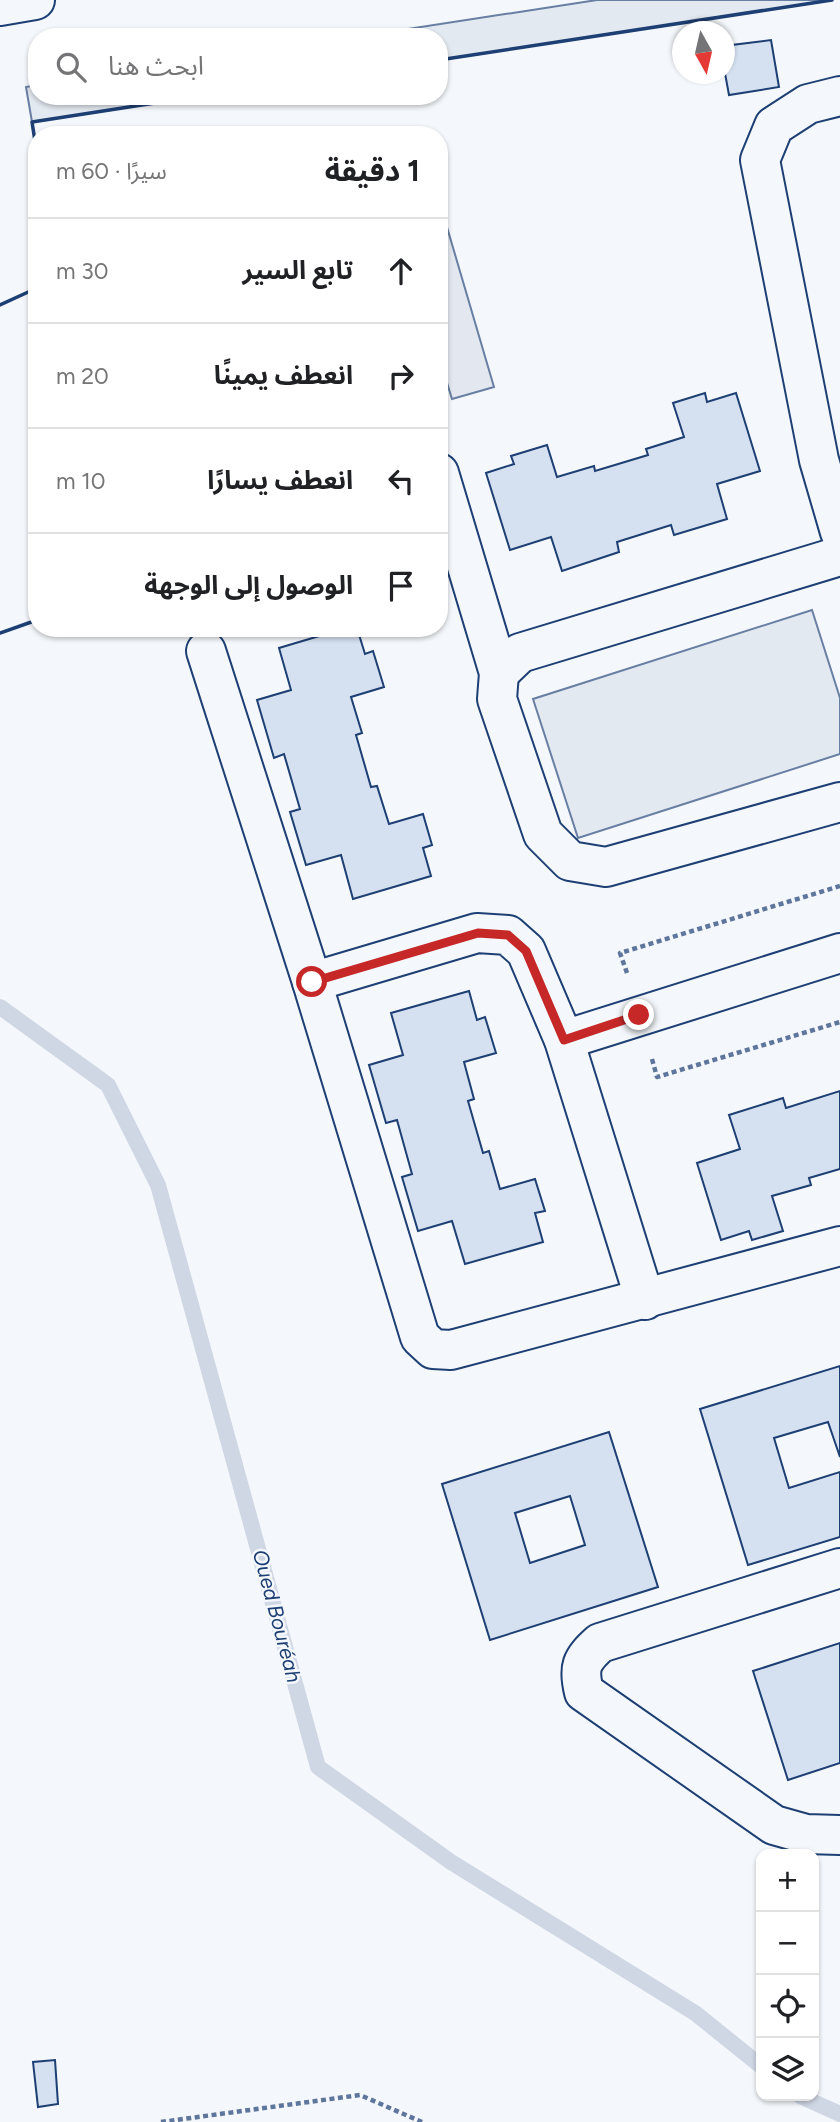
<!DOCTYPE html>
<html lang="ar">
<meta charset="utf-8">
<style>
:root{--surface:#fff;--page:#f2f2f2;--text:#202124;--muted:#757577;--line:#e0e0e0}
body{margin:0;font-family:Figtree,"Noto Sans Arabic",sans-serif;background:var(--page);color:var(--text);direction:rtl}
.controls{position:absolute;right:21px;bottom:21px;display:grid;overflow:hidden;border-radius:14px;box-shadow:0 2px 5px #0004}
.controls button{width:63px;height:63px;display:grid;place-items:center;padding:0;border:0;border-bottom:2px solid var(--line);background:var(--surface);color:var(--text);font:35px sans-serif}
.compass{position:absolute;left:672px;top:21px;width:63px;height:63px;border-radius:50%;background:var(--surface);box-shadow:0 2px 5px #0004;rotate:172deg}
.stop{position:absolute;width:21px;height:21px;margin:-16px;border:5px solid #c62828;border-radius:50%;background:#fff}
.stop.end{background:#c62828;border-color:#fff;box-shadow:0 2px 7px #0008}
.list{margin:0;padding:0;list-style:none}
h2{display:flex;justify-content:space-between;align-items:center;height:91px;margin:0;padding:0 28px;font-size:30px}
h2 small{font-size:23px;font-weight:400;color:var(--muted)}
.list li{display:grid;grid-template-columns:46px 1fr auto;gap:21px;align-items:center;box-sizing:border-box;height:105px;padding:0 28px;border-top:2px solid var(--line)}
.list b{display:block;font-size:26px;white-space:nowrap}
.list em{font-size:23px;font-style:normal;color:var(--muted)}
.icon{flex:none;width:38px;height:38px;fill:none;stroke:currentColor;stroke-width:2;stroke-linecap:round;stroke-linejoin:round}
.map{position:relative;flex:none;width:840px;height:2122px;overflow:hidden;direction:ltr}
.search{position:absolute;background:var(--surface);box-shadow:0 2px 5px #0004;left:28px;top:28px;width:420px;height:77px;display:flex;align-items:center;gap:18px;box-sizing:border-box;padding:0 24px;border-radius:28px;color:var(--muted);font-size:26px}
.panel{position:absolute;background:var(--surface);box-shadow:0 2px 5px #0004;left:28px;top:126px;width:420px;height:511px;border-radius:28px;direction:rtl}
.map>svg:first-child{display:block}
.green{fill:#e3e9f0;stroke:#687fa3;stroke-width:2}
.parking{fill:#e3e8f0;stroke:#687fa3;stroke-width:2}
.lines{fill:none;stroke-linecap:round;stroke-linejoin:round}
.stream{stroke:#cfd7e4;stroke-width:16}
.building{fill:#d5e0f0;stroke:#1d3f73;stroke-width:2;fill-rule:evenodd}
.minor-casing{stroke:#1d3f73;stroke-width:42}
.highway-casing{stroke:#1d3f73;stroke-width:42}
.path{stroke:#5e769c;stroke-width:4.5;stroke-dasharray:5 3.5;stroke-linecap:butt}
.minor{stroke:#f4f7fb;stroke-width:38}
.highway{stroke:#f4f7fb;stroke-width:38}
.wall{stroke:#1d3f73;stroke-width:3.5}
.route{stroke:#c62828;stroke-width:9}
.labels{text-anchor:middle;stroke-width:5;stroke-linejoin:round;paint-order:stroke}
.water-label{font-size:21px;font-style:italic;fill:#1d3f73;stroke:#f4f7fb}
</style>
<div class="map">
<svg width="840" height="2122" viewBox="0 0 840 2122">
<rect width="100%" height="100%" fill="#f4f7fb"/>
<g class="green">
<polygon points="597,0 832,0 439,60 439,37 356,37"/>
<polygon points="37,85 37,96 200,96 32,122 26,87"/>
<polygon points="812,610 840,698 840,754 578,838 533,699"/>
</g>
<polygon class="parking" points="439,200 494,387 452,399 439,357"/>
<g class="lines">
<g class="stream">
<polyline points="0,1007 108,1085 158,1185 318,1767 451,1862 695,2013 761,2066"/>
<polyline points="800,2096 840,2114"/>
</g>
</g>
<g class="building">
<polygon points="771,40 779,87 729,95 724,68 724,46"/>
<polygon points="705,393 707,402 736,393 760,471 717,484 727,519 674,535 671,525 617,542 619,552 562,571 551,537 510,550 486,473 514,464 511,456 547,445 557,477 594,466 595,471 648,455 646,449 684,437 673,403"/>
<polygon points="346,628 357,628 365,654 373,651 384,687 351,697 362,733 356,735 371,787 377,786 389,824 423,814 432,845 423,848 431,876 353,899 341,855 306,865 290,812 300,809 284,754 274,758 257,700 291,690 279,648"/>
<polygon points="469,991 477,1020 485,1017 496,1053 464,1062 474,1099 468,1101 483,1153 489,1151 500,1189 535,1179 545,1211 535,1213 543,1242 465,1264 452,1221 418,1231 402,1177 412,1174 397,1120 386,1123 369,1065 403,1055 391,1013"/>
<polygon points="840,1091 840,1169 809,1178 811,1185 772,1196 783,1231 752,1240 749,1231 721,1240 697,1163 740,1149 729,1115 783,1098 786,1108"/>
<polygon points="840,1366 840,1457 828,1422 774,1438 789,1488 840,1472 840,1537 748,1565 700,1409"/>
<path d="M 609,1432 L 658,1587 L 490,1640 L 442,1484 ZM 570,1496 L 585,1545 L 530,1563 L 515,1513 Z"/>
<polygon points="840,1643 840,1763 788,1780 753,1671"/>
<polygon points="55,2060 58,2104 38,2107 33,2062"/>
</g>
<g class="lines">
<defs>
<g id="minor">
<polyline points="840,96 808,104 774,126 760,160 819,460 840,532"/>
<polyline points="439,473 499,673 497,699 543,834 570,861 606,867 840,802"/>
<polyline points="206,651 312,982 420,1337 433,1349 451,1350 840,1246"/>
<polyline points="499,673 520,653 840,556"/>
<polyline points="312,982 477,933 508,935 526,951 564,1040 645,1300"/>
<polyline points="564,1040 840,953"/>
<path d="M 840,1568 L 600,1643 C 581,1660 578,1667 584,1692 L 774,1825 L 806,1834 L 840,1835"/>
</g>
<polyline id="highway" points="0,6 35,0"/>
</defs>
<use href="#minor" class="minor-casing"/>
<use href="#highway" class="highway-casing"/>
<g class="path">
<polyline points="627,973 620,953 840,886"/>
<polyline points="652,1059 657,1077 840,1022"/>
<polyline points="161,2122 360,2095 422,2122"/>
</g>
<use href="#minor" class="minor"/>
<use href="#highway" class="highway"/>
<g class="wall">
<polyline points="439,60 832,0"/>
<polyline points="37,154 32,122 200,96"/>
<polyline points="0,305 37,288"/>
<polyline points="0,633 37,620"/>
</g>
</g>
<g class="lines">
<polyline class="route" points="312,982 478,933 508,935 526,951 564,1040 639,1015"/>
</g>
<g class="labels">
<g class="water-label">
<text transform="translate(277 1616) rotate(75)" y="7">Oued Bouréah</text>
</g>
</g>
</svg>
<div class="controls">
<button>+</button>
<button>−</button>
<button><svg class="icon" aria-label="locate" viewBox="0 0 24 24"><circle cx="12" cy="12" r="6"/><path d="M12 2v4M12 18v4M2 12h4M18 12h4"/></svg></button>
<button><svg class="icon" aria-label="layers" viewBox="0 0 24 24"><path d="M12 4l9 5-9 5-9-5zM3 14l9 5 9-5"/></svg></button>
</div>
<svg class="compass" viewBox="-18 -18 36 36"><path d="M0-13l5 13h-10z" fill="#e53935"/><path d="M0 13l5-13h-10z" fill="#757577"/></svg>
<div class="stop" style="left:312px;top:982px"></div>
<div class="stop end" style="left:639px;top:1015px"></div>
<div class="search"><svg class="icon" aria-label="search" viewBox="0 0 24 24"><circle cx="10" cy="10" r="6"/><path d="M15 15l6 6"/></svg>ابحث هنا</div>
<section class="panel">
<h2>1 دقيقة<small>سيرًا · 60 m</small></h2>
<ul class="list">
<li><svg class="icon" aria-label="ahead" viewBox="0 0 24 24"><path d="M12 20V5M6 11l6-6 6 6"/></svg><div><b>تابع السير</b></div><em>30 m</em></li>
<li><svg class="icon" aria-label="right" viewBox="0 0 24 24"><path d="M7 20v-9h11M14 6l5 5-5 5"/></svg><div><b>انعطف يمينًا</b></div><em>20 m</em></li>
<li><svg class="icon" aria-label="left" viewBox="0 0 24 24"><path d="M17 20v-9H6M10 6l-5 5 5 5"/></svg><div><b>انعطف يسارًا</b></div><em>10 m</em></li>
<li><svg class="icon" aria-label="arrive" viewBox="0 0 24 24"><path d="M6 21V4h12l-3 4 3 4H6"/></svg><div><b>الوصول إلى الوجهة</b></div></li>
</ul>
</section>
</div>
